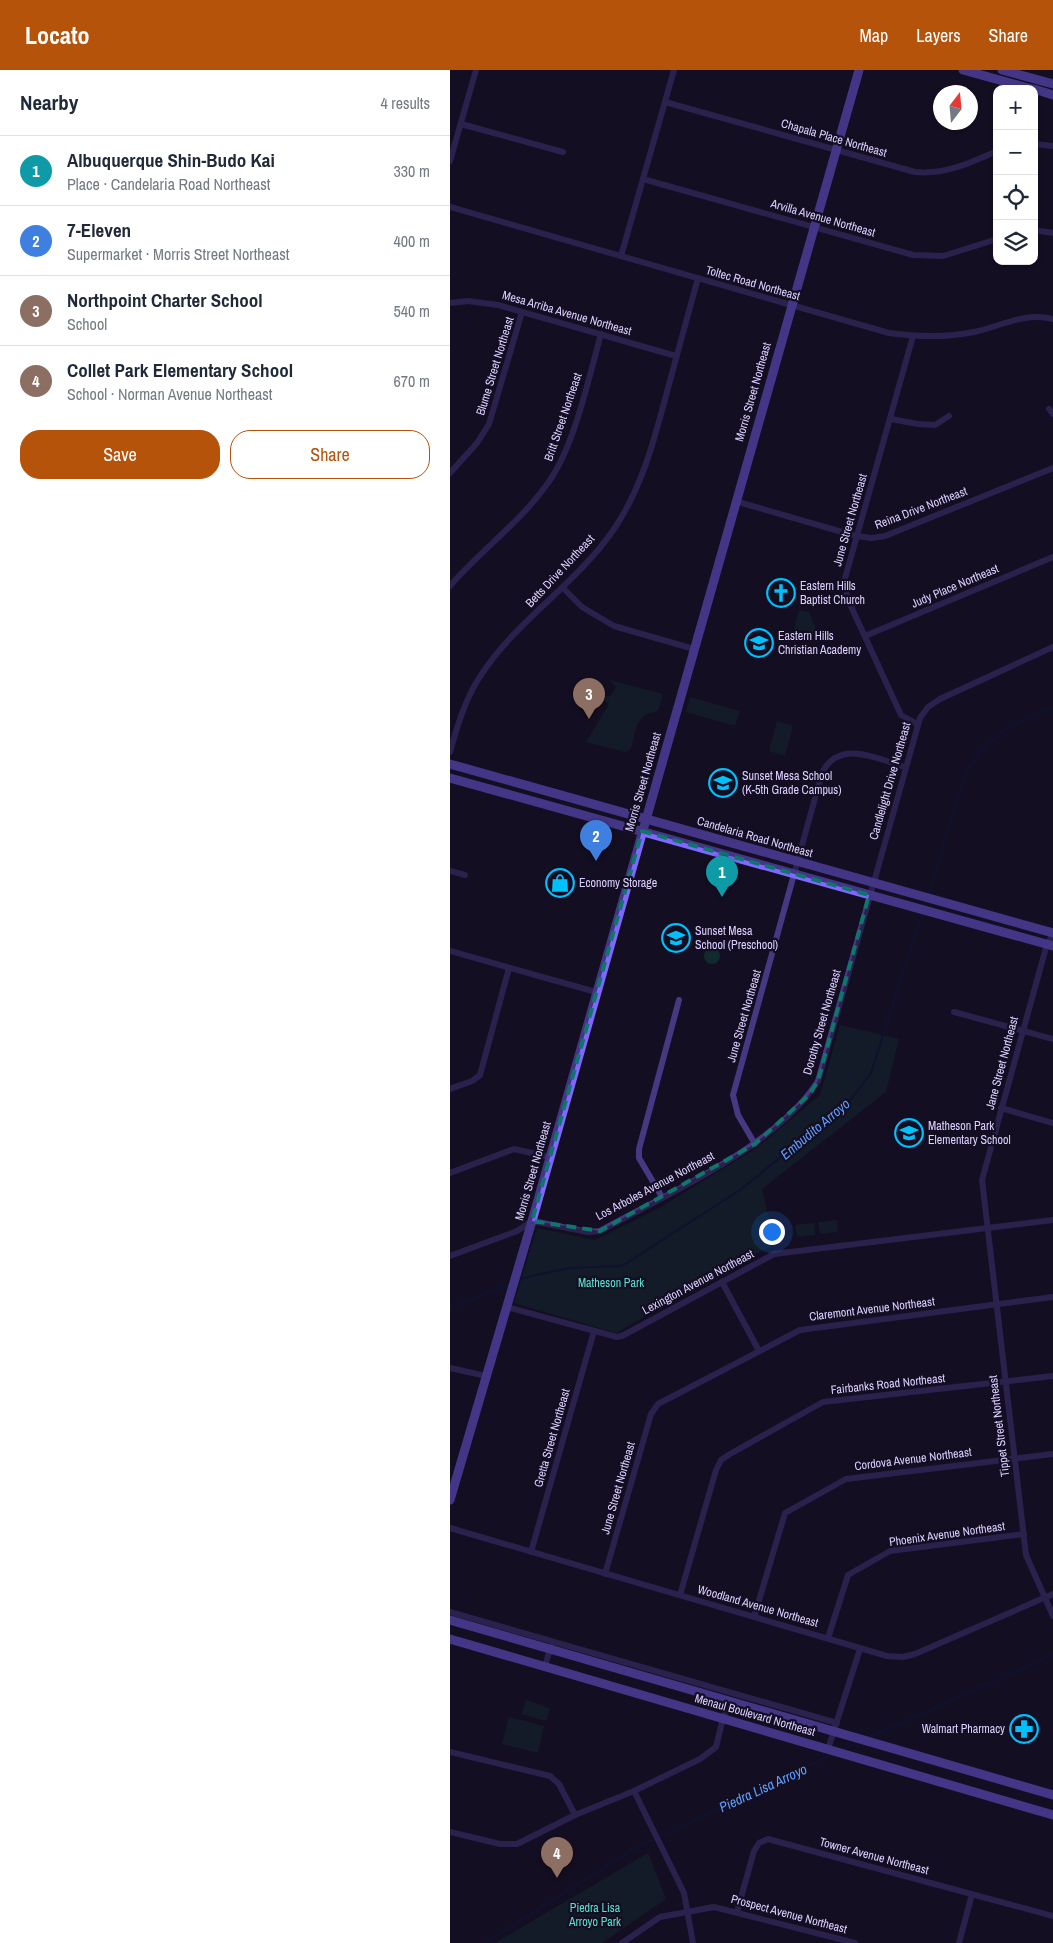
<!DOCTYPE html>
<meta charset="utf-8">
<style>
:root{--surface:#fff;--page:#f6f6f7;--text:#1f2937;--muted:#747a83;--line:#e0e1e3;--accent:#b45309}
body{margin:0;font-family:"Archivo Narrow",sans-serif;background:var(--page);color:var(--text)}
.controls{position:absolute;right:15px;top:15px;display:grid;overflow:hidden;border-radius:10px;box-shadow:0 1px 4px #0004}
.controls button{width:45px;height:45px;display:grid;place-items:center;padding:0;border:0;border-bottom:1px solid var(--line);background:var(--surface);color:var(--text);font:25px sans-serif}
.compass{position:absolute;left:483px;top:15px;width:45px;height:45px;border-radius:50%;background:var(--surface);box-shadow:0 1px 4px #0004;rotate:16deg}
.you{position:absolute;left:321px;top:1161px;width:18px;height:18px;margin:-12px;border:4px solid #fff;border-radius:50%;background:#1a73e8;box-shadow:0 0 0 8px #1a73e833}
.badge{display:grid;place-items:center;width:32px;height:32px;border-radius:50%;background:var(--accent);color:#fff;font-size:16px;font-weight:700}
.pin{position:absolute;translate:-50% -41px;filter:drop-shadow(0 1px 2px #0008)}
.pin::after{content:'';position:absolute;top:26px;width:18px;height:15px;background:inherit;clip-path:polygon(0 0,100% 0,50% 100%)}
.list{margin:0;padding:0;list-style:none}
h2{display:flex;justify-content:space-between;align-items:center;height:65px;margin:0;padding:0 20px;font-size:21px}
h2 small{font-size:16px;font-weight:400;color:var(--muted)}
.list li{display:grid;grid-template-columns:32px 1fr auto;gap:15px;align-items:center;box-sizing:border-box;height:70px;padding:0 20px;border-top:1px solid var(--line)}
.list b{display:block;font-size:19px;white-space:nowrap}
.list p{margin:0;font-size:16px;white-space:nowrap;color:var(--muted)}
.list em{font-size:16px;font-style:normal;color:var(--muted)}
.actions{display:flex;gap:10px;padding:15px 20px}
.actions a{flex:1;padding:11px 0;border:1px solid var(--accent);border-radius:20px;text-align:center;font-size:18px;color:var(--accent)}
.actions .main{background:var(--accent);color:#fff}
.icon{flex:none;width:28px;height:28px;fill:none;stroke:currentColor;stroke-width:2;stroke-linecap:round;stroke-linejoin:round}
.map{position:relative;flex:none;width:603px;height:1873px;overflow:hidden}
header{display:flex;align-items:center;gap:30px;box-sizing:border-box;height:70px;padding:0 25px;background:var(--accent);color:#fff}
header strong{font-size:24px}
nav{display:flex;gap:28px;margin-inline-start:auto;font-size:18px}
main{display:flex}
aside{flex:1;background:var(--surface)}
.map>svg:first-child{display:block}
.green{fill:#112a2d}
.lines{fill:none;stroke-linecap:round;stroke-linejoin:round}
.stream{stroke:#091641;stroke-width:2}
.street{stroke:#453982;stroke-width:6}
.secondary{stroke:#7f67ff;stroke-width:9}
.marked{fill:none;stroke:#0f766e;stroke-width:4;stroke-dasharray:10 6;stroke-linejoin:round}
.labels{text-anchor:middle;stroke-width:4.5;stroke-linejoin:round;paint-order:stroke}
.street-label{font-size:12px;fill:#dcd0ff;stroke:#140e23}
.poi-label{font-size:12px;fill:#dcd0ff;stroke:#140e23;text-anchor:start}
.park-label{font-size:12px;fill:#5be0d0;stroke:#140e23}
.water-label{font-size:14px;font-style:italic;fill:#5e9fff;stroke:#140e23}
</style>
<header>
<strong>Locato</strong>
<nav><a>Map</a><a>Layers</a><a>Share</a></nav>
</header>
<main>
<aside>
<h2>Nearby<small>4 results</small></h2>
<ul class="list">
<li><span class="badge" style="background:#0f9aa8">1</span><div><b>Albuquerque Shin-Budo Kai</b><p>Place · Candelaria Road Northeast</p></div><em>330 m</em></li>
<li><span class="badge" style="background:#3f7fe0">2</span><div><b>7-Eleven</b><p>Supermarket · Morris Street Northeast</p></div><em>400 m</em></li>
<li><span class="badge" style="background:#8d6e63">3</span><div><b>Northpoint Charter School</b><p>School</p></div><em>540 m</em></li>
<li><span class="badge" style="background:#8d6e63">4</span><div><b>Collet Park Elementary School</b><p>School · Norman Avenue Northeast</p></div><em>670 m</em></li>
</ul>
<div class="actions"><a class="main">Save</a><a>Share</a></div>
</aside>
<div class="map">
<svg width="603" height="1873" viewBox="0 0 603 1873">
<rect width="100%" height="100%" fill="#140e23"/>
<g class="green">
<polygon points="349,540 359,542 368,564 345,572 344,559"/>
<path d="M 160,610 L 213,624 L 208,641 C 184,646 187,658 181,679 L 175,682 L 136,672 L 159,634 L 150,628 L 151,626 L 161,626 L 166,617 Z"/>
<polygon points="240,627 290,641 285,656 236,642"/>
<polygon points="327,651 343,656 335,686 319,681"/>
<circle cx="262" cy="886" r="8"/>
<polygon points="390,955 449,969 436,1022 312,1119 325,1175 297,1188 166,1263 64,1233 87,1158 145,1170 211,1137 308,1077 370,1025"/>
<polygon points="387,1150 388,1162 370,1164 368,1152"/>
<polygon points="364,1153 365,1165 347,1167 345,1155"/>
<polygon points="76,1630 100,1638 96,1651 72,1644"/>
<polygon points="59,1647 94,1656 88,1683 52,1674"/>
<polygon points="198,1783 216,1829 152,1873 45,1873"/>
</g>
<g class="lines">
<g class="stream">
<polyline points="478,826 515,705 531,681 557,657 603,638"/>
<polyline points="67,1211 81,1206 120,1198 172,1196 293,1118 401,1029 421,1003 473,842"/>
<polyline points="0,1238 60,1214"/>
<polyline points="418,1668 603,1585"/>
<polyline points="391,1680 409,1672"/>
<polyline points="35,1873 182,1780 382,1684"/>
</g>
<g class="street">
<path d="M 215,32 L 465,102 C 495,105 520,93 547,81"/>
<polyline points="11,54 113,82"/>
<polyline points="584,74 603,76"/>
<polyline points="0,91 26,0"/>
<polyline points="193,109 463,185 493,186 547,169"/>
<path d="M 0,137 L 439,263 C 468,267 495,268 524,262 C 552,256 574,242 603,249"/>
<polyline points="584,160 603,163"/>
<polyline points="171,186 224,0"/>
<polyline points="0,233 18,231 48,235 226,286"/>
<polyline points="463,266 394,512 398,530 451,645 467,654"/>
<polyline points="599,339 603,344"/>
<polyline points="441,349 468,354 485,355 499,346"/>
<polyline points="0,403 27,373 39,354 72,242"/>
<polyline points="285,431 406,466 422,468 435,466 603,398"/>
<path d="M 0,516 C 30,481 68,454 95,417 C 124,380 138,310 151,264"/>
<polyline points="113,518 132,537 164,556 244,579"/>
<polyline points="415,566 603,487"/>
<path d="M 0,682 C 7,657 15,630 29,608 C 65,551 126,515 164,459 C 193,416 205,367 218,318 C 228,281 238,245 248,208"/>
<polyline points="0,801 15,805"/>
<polyline points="603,865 597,874 532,1110 576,1485 603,1546"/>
<polyline points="0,881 146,922"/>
<polyline points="504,942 603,969"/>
<polyline points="0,1019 22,1011 30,1005 59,898"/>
<polyline points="551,1038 603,1053"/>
<path d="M 305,1074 L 288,1045 L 283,1025 L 372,703 C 389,668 428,689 455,697"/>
<polyline points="0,1103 64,1079 100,1087"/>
<polyline points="212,1127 189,1088 189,1079 229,930"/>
<path d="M 0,1186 L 67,1161 L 82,1151 L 138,1162 L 150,1161 C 217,1124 327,1076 368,1011 L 470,648 L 478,637 L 490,629 L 603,577"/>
<polyline points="272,1212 309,1281"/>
<polyline points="57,1237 167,1267 172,1266 324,1184 603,1150"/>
<polyline points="0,1298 36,1306"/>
<polyline points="0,1458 437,1586 453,1587 465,1584 603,1524"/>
<polyline points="81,1482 144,1261"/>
<polyline points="155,1504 201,1344 208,1334 350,1260 603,1227"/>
<polyline points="230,1525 266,1400 271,1390 280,1384 373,1332 603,1306"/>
<polyline points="0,1542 387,1653"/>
<polyline points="304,1547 335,1443 396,1409 603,1384"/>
<polyline points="378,1568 398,1505 440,1481 574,1464"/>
<polyline points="95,1596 101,1576"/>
<polyline points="378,1679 410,1579"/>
<polyline points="0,1682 100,1706 109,1714 125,1745"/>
<polyline points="184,1721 234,1823 243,1873"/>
<polyline points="0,1762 50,1774 67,1774 125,1745 184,1721 250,1689 266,1677 273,1648 280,1632"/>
<polyline points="287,1842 304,1781 309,1773 318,1769 603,1846"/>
<polyline points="172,1873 210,1847 264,1837 405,1873"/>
<polyline points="509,1873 522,1824"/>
</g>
<g class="secondary">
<polyline points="513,0 582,19"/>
<polyline points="552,0 603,14"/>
<polyline points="584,19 603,25"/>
<polyline points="0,694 603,863"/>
<polyline points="0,708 603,876"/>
<polyline points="0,1430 82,1151 409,0"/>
<polyline points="0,1550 603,1725"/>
<polyline points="0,1569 603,1745"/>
</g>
</g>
<path d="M0 0H603V1873H0ZM 192,761 L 419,825 L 368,1011 L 359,1025 L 305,1074 L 150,1161 L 82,1151 Z" fill="#140e23" fill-opacity=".55" fill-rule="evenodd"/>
<path class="marked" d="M 192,761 L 419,825 L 368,1011 L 359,1025 L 305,1074 L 150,1161 L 82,1151 Z"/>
<defs>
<symbol id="church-ring" viewBox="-11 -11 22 22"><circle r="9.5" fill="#140e23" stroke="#00c1fb" stroke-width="1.5"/><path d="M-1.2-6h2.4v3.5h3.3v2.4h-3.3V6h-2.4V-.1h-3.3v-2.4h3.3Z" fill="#00c1fb"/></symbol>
<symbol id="school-ring" viewBox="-11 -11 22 22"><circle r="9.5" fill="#140e23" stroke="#00c1fb" stroke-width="1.5"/><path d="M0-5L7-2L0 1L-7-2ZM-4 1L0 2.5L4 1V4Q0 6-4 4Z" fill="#00c1fb"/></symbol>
<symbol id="shop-ring" viewBox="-11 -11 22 22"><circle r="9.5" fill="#140e23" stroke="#00c1fb" stroke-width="1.5"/><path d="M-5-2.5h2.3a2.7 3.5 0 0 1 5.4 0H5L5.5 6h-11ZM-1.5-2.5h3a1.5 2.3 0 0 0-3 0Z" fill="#00c1fb"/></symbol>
<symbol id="pharmacy-ring" viewBox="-11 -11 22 22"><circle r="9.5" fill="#140e23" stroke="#00c1fb" stroke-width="1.5"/><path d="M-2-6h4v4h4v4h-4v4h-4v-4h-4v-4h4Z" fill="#00c1fb"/></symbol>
</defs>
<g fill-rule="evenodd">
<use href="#church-ring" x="315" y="507" width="32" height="32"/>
<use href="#school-ring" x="293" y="557" width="32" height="32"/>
<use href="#school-ring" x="257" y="697" width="32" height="32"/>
<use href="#shop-ring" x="94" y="797" width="32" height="32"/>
<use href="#school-ring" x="210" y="852" width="32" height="32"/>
<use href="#school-ring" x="443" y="1047" width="32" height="32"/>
<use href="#pharmacy-ring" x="558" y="1643" width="32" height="32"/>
</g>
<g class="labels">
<g class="street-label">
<text transform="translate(384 68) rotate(16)" y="4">Chapala Place Northeast</text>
<text transform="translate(373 148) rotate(16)" y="4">Arvilla Avenue Northeast</text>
<text transform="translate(303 213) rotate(16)" y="4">Toltec Road Northeast</text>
<text transform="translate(117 243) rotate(16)" y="4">Mesa Arriba Avenue Northeast</text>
<text transform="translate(45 296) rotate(-73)" y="4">Blume Street Northeast</text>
<text transform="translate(303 322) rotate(-74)" y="4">Morris Street Northeast</text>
<text transform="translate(113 347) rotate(-71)" y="4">Britt Street Northeast</text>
<text transform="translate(471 438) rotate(-21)" y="4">Reina Drive Northeast</text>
<text transform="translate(400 450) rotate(-74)" y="4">June Street Northeast</text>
<text transform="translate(110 501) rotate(-47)" y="4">Betts Drive Northeast</text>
<text transform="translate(505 516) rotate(-23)" y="4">Judy Place Northeast</text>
<text transform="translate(440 711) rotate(-74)" y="4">Candlelight Drive Northeast</text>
<text transform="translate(193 712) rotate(-74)" y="4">Morris Street Northeast</text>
<text transform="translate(305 767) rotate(16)" y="4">Candelaria Road Northeast</text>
<text transform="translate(294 946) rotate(-74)" y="4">June Street Northeast</text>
<text transform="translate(372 952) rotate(-74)" y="4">Dorothy Street Northeast</text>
<text transform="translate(552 993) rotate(-75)" y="4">Jane Street Northeast</text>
<text transform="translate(83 1101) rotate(-74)" y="4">Morris Street Northeast</text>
<text transform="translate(205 1116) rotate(-28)" y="4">Los Arboles Avenue Northeast</text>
<text transform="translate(248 1212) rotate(-28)" y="4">Lexington Avenue Northeast</text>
<text transform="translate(422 1239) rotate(-7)" y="4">Claremont Avenue Northeast</text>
<text transform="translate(438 1314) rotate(-6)" y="4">Fairbanks Road Northeast</text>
<text transform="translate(549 1356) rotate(-97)" y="4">Tippet Street Northeast</text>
<text transform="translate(102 1368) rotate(-74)" y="4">Gretta Street Northeast</text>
<text transform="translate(463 1389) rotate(-7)" y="4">Cordova Avenue Northeast</text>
<text transform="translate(168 1418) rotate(-74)" y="4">June Street Northeast</text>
<text transform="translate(497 1464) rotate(-8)" y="4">Phoenix Avenue Northeast</text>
<text transform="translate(308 1536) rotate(16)" y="4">Woodland Avenue Northeast</text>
<text transform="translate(305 1645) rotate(16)" y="4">Menaul Boulevard Northeast</text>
<text transform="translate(424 1786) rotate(15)" y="4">Towner Avenue Northeast</text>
<text transform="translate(339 1844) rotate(15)" y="4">Prospect Avenue Northeast</text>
</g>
<g class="poi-label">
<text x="350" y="520">Eastern Hills<tspan x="350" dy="14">Baptist Church</tspan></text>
<text x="328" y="570">Eastern Hills<tspan x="328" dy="14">Christian Academy</tspan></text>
<text x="292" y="710">Sunset Mesa School<tspan x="292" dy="14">(K-5th Grade Campus)</tspan></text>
<text x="129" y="817">Economy Storage</text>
<text x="245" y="865">Sunset Mesa<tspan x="245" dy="14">School (Preschool)</tspan></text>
<text x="478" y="1060">Matheson Park<tspan x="478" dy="14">Elementary School</tspan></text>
<text x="555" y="1663" text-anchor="end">Walmart Pharmacy</text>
</g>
<g class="park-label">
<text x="161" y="1217">Matheson Park</text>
<text x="145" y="1842">Piedra Lisa<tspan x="145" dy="14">Arroyo Park</tspan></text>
</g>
<g class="water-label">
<text transform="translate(365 1059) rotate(-40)" y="5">Embudito Arroyo</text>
<text transform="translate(313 1718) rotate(-25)" y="5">Piedra Lisa Arroyo</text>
</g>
</g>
</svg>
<div class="controls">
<button>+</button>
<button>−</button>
<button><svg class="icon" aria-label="locate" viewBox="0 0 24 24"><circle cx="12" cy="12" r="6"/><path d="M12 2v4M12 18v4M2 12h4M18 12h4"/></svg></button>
<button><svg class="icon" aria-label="layers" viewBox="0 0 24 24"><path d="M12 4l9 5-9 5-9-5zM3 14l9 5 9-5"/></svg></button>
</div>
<svg class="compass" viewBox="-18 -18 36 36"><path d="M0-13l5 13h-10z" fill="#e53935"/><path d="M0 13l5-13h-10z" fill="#747a83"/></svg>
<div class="you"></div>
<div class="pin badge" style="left:272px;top:827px;background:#0f9aa8">1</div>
<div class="pin badge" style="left:146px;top:791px;background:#3f7fe0">2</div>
<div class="pin badge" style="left:139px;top:649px;background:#8d6e63">3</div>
<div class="pin badge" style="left:107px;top:1808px;background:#8d6e63">4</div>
</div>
</main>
